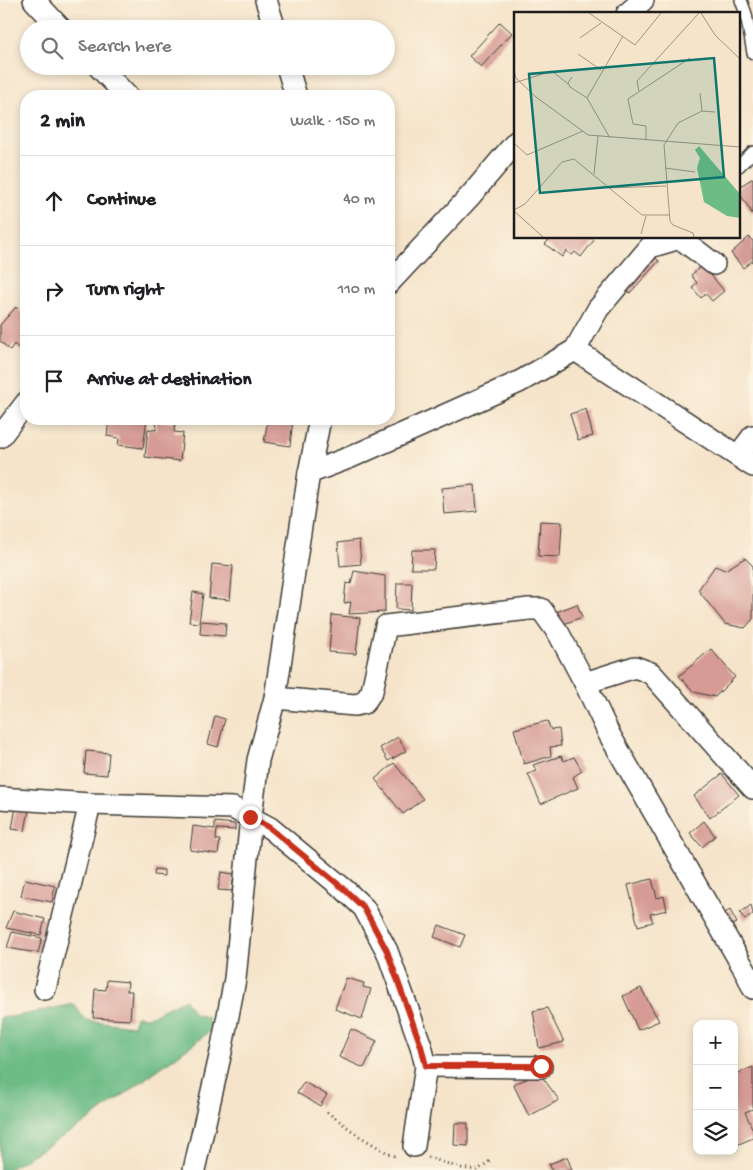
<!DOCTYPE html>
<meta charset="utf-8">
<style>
:root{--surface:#fff;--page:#f6f6f6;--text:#202124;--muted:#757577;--line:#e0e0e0}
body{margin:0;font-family:"Gochi Hand",sans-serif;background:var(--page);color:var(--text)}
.controls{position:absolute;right:15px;bottom:15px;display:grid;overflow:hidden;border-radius:10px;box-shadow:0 2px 8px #0003}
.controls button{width:45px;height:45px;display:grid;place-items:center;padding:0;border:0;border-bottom:1px solid var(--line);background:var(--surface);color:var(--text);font:25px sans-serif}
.stop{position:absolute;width:15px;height:15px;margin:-11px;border:4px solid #c8321e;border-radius:50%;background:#fff}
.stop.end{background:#c8321e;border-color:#fff;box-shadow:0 1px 5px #0008}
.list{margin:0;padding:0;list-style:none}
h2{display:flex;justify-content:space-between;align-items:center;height:65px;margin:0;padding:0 20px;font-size:21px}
h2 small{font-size:16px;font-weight:400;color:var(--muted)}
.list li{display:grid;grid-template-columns:32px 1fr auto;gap:15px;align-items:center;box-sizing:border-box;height:90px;padding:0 20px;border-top:1px solid var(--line)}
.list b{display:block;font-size:19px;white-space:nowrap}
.list em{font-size:16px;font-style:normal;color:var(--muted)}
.icon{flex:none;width:28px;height:28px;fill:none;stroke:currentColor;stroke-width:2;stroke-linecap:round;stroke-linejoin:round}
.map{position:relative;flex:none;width:753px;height:1170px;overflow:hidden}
.search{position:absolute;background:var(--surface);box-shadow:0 2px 8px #0003;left:20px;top:20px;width:375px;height:55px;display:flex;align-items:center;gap:12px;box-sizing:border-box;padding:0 18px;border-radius:28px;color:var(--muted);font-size:19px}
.panel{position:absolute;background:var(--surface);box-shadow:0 2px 8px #0003;left:20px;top:90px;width:375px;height:335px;border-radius:20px}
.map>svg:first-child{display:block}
.forest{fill:#6dbc86;stroke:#446c51}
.building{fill:#d69b94}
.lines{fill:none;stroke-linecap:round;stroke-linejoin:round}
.service-casing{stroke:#3d3a36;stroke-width:14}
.minor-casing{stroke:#3d3a36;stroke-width:24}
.path{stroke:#3d3a36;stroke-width:3;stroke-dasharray:1 4;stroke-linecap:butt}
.service{stroke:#fff;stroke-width:11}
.minor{stroke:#fff;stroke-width:21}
.route{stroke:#c8321e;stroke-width:6}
.inset-road{fill:none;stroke:#9e9484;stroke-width:1}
.view{fill:#0f766e;fill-opacity:0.15;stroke:#0f766e;stroke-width:2.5}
.inset-edge{fill:none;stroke:#1c1c1c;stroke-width:2.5}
</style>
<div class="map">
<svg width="753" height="1170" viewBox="0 0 753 1170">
<rect width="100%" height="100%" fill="#fcf5e5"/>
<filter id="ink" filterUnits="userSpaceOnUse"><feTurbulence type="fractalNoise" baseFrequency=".02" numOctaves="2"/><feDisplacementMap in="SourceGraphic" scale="10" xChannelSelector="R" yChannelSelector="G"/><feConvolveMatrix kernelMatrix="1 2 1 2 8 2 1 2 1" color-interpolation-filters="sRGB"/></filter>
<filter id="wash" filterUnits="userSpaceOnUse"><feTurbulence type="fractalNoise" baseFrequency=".0096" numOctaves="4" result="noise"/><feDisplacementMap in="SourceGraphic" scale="20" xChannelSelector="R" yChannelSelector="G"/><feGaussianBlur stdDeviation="1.12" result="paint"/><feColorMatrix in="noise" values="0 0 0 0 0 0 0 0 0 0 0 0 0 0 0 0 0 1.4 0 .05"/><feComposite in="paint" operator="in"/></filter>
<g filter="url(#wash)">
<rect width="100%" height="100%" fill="#f5e4ca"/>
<polygon class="forest" points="185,999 194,1014 207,1017 212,1030 82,1125 7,1170 0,1170 0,1018 17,1016 74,1004 85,1020 133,1026 136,1016 149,1017"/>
<g id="blocks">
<g class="building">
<polygon points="186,22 197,29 182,29"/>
<polygon points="500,22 512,33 481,67 469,56"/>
<polygon points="753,178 753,215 739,192 739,187"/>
<polygon points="749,237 753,241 753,262 752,261 743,268 731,253"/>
<polygon points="551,238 591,238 594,240 581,257 575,252 572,255 566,251 562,257 545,244"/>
<polygon points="651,254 659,261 630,293 622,286"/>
<polygon points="703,265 724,291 712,301 706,294 701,298 692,287 697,283 691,275"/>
<polygon points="16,307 26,317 26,355 14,344 10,350 0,341 0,325"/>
<polygon points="586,409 593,436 578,440 570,414"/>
<polygon points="109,419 147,419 143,448 118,445 119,438 107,436"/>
<polygon points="268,419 293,419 290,446 264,442"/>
<polygon points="157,421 175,423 174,432 183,433 180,461 145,457 148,429 156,430"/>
<polygon points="475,485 477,511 444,514 442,488"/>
<polygon points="540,521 562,522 560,557 538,556"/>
<polygon points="359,540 361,564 340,566 338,543"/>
<polygon points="412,550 435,550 434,569 411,569"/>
<polygon points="745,558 753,566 753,619 745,628 725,624 698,590 715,566 725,570"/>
<polygon points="212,564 233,566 230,600 209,598"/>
<polygon points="354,571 385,576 385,612 349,614 351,602 344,603 346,583 351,584"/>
<polygon points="397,583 412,583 411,610 396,609"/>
<polygon points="193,592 203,594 199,623 189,622"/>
<polygon points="577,604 582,617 556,627 551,614"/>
<polygon points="332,615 360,618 356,654 329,652"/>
<polygon points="201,621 226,623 225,636 200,634"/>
<polygon points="711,649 735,677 715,697 694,692 679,676"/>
<polygon points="215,716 225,719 218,747 208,744"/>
<polygon points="547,721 551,730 559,729 561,746 550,747 551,756 524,764 514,729"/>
<polygon points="398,737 406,751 388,761 380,748"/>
<polygon points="86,751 109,753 107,775 84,773"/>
<polygon points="561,756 564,761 574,757 582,771 573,777 578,788 541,804 528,774 537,771 533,765"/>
<polygon points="394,763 423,799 403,814 375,779"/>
<polygon points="722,774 739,795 710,818 694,796"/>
<polygon points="16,807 29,810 25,831 12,829"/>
<polygon points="704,821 715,836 702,847 690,833"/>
<polygon points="215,822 235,824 235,830 217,829 216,840 220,840 218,854 190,850 193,826 215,829"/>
<polygon points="155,869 164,870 164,876 154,875"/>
<polygon points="221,872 234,874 232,891 218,890"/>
<polygon points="25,879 55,886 52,902 21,896"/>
<polygon points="652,879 657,898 664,896 667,910 650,914 653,922 638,926 628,885"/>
<polygon points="751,905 753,914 745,920 740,913"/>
<polygon points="730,910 737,923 730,926 723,914"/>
<polygon points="13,911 45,919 41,935 6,928"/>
<polygon points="439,925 465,935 460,947 434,937"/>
<polygon points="12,932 42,938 38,953 7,948"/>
<polygon points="346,978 364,983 363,987 371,989 362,1019 335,1009"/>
<polygon points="107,980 128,982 127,991 132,991 130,1020 93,1018 95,989 106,990"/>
<polygon points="641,988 659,1021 638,1030 623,996"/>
<polygon points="547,1008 564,1042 539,1048 533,1011"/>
<polygon points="351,1029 377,1041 364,1068 339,1057"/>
<polygon points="753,1067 753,1109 745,1112 753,1130 753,1138 734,1146 734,1075"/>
<polygon points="540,1074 559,1100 529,1116 513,1084"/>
<polygon points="304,1082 327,1095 320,1106 297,1093"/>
<polygon points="455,1123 468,1123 468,1146 454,1145"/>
<polygon points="567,1157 572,1170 552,1170 549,1164"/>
</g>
</g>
</g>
<g filter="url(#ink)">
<use href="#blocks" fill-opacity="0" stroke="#3d3a36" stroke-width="1"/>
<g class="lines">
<defs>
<g id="service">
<polyline points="741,0 746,14 753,53"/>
<polyline points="739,166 753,152"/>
</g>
<g id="minor">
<polyline points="34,0 61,29"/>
<polyline points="266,0 275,29"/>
<polyline points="627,14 643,0"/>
<polyline points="98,66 127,96"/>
<polyline points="287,66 296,96"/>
<polyline points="389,283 471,195 516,142"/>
<polyline points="575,350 753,466"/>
<polyline points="0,437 26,403"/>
<polyline points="738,456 753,436"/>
<polyline points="309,473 351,457 519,382 575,350 598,309 650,247 680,238 714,264"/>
<polyline points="585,683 635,667 651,673 753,788"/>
<polyline points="275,698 355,705 364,703 372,691 386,626 529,609 541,609 559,634 585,683 609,734 746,972 753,988"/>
<polyline points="0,798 90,804 233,808 270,828 345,890 364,908 387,951 421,1046 426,1066 414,1146"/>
<polyline points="45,989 90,804"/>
<polyline points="426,1066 541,1067"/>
<polyline points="194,1170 221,1052 235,979 251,817 258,760 275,698 309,473 320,419"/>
</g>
</defs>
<use href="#service" class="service-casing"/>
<use href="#minor" class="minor-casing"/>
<g class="path">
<polyline points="327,1112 359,1136 391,1155 396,1156"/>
<polyline points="428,1157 460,1168 478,1170 490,1161"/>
</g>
<use href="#service" class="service"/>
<use href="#minor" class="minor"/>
</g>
</g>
<g class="lines" filter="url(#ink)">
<polyline class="route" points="250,817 270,828 345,890 364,908 387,951 421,1046 426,1066 541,1066"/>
</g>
<g transform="translate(514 12)">
<rect width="226" height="226" fill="#f5e4ca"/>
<path d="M 185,134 L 226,182 L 226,206 L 213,204 L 190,190 L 183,156 L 186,146 L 181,138 Z" fill="#6dbc86"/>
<path class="inset-road" d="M 75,1 L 121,33 L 147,1M 187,1 L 201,23 L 226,47M 66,26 L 87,11M 64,42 L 87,58M 0,58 L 2,66 L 22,85 L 74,123 L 226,135M 58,65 L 54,71 L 56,75 L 73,86 L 96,126M 0,71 L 38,59 L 54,72M 125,79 L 123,69 L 185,1M 186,81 L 188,99M 73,86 L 109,24M 132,128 L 132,114 L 119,112 L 114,87 L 176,46M 0,131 L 13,143 L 69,119M 151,156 L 181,160M 80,162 L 84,124M 95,176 L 152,174M 0,198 L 11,192 L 48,150 L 60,147 L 128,203 L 155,203M 0,199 L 29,225M 127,222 L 132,204M 180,225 L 179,221 L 159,213 L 156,209 L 150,133 L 164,111 L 188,99 L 201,100"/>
<path class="view" d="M 200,46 L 210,165 L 26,181 L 15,62 Z"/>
<rect width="226" height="226" class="inset-edge"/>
</g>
</svg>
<div class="controls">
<button>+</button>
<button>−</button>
<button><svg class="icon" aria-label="layers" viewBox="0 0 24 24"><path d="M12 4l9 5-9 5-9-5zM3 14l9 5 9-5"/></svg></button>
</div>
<div class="stop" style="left:541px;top:1066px"></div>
<div class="stop end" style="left:250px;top:817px"></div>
<div class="search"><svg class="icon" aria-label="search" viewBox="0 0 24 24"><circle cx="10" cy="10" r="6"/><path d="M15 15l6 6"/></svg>Search here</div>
<section class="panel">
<h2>2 min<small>Walk · 150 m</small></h2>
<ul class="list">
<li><svg class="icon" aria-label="ahead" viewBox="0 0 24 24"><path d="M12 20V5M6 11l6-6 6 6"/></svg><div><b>Continue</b></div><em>40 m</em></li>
<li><svg class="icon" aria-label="right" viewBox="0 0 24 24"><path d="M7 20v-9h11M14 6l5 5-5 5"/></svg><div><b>Turn right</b></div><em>110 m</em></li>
<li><svg class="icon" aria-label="arrive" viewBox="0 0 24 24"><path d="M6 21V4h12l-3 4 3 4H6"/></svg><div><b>Arrive at destination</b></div></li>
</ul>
</section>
</div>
